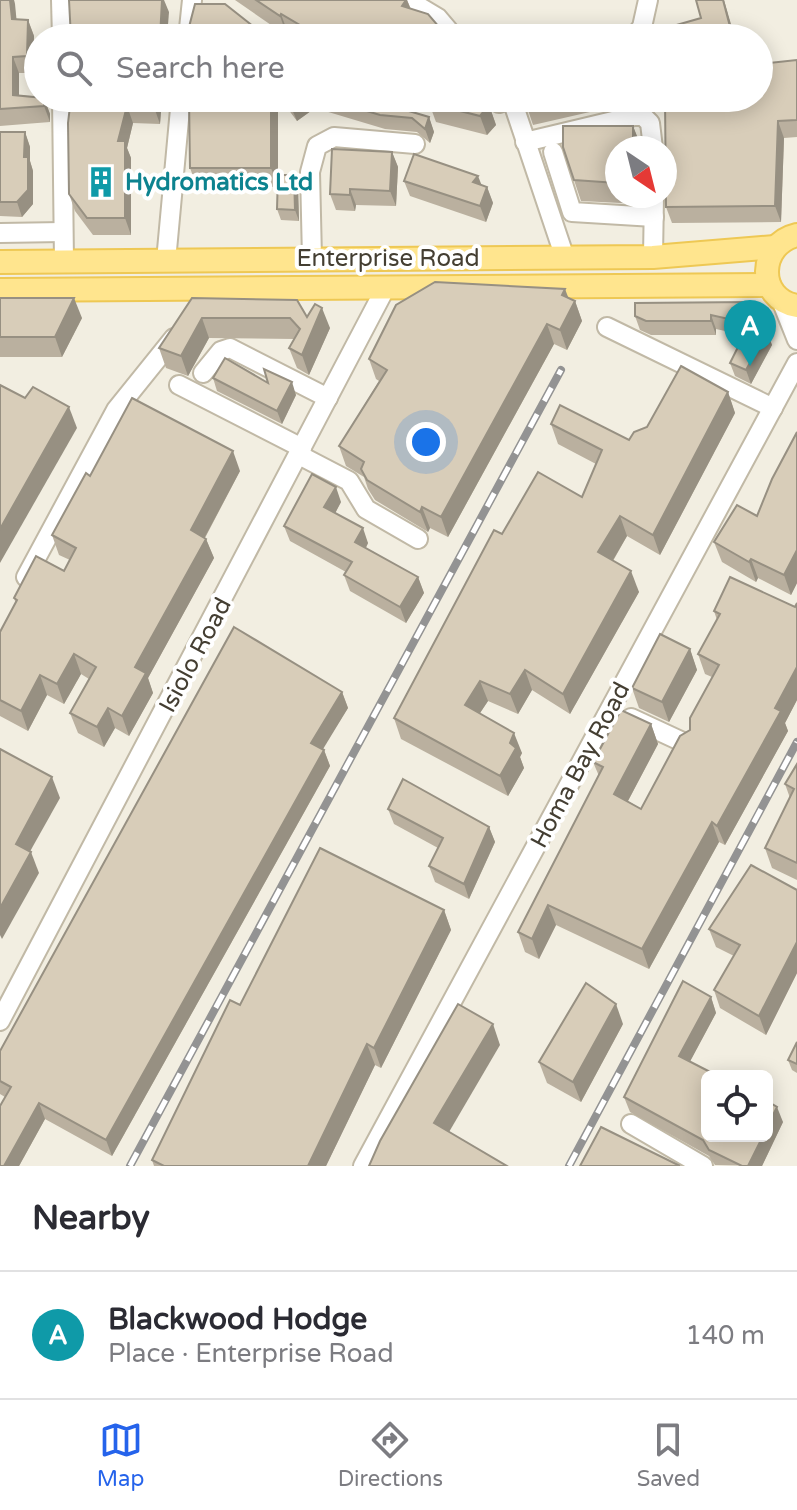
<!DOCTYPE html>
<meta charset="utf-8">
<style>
:root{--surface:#fff;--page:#f7f7f7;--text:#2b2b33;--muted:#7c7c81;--line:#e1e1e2;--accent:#2563eb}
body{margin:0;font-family:"Varela Round",sans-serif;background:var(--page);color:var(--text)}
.controls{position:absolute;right:24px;bottom:24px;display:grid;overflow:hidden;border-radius:12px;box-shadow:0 4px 20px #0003}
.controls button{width:72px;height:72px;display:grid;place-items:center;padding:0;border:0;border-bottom:2px solid var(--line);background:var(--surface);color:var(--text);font:40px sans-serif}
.compass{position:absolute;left:605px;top:136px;width:72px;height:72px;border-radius:50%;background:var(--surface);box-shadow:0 4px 20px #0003;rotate:145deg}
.you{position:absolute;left:426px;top:442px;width:28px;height:28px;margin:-20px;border:6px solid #fff;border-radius:50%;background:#1a73e8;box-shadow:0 0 0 12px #1a73e833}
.badge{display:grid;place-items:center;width:52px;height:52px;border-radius:50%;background:var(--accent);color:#fff;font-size:26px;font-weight:700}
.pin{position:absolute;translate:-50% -66px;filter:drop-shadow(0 2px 4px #0008)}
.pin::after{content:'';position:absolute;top:42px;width:28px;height:24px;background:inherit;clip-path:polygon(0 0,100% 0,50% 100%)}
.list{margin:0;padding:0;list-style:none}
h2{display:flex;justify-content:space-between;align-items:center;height:104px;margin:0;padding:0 32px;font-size:34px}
h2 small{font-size:26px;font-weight:400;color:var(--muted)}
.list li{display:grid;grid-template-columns:52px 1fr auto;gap:24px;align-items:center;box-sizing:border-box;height:128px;padding:0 32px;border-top:2px solid var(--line)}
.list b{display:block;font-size:30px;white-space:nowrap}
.list p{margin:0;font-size:26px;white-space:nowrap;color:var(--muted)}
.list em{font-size:26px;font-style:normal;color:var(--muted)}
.icon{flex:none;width:44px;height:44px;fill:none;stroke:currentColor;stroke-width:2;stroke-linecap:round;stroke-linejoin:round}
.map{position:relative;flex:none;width:797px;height:1166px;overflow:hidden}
.search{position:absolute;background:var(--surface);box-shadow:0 4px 20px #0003;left:24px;right:24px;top:24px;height:88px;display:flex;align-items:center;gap:20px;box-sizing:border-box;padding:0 28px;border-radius:44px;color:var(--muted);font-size:30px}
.sheet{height:232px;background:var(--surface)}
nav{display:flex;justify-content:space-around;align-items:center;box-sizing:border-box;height:112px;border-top:2px solid var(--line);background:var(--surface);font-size:22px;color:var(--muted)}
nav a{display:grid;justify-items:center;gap:4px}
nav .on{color:var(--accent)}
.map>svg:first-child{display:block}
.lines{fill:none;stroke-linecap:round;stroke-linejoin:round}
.minor-casing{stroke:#c1b9a6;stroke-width:22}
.major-casing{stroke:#eec854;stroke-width:26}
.minor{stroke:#fff;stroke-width:18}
.major{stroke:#ffe58e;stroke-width:22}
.rail-casing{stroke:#939393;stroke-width:8}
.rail{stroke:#fff;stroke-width:5;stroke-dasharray:15;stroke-linecap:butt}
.wall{fill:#bab09f}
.shaded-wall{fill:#979082}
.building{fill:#d8cdb9;stroke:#979082;stroke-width:2}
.labels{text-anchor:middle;stroke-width:8;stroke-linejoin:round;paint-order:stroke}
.culture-label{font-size:24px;font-weight:bold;fill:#0d838f;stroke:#fff;text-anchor:start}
.street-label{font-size:24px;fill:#443e32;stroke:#fff}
</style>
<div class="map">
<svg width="797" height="1166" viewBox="0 0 797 1166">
<rect width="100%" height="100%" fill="#f2eee1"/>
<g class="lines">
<defs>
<g id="minor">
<polyline points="61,0 62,38"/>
<polyline points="408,0 438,18 455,38"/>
<polyline points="188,38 192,0"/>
<polyline points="633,38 642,27 648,0"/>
<polyline points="62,98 64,261"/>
<polyline points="492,98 499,103 514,98"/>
<polyline points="512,100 565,258"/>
<polyline points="525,142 634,116 643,116 650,123 653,148"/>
<polyline points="553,152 572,212 654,217"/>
<polyline points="0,233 63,232"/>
<polyline points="653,257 654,196"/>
<polyline points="312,258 310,172 317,146 334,137 415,144"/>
<polyline points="166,261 181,98"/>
<polyline points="781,300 797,340"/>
<polyline points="607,327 773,408"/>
<polyline points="203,373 221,351 230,348 328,398"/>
<polyline points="179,385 302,448"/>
<polyline points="299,455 349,481 366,509 418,539"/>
<polyline points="26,577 116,410 174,338"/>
<polyline points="631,718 687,744"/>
<polyline points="0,1021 386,287"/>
<polyline points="631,1124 703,1166"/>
<polyline points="363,1166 797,363"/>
</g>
<g id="major">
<path d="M 797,235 C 758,244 756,299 797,306"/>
<polyline points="0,262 653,257 775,247"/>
<polyline points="0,290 769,285"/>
</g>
</defs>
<use href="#minor" class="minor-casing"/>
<use href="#major" class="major-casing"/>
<use href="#minor" class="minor"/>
<use href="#major" class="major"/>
<defs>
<g id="rail">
<polyline points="130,1166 561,370"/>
<polyline points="569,1166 797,742"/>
</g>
</defs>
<use href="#rail" class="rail-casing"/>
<use href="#rail" class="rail"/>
</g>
<g class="wall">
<polygon points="0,0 14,0 16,19 28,20 34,36 33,73 19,73 19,95 44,98 50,114 50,122 0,126"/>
<polygon points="235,0 407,0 411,9 445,38 297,38 288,33 287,36"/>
<polygon points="797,60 797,137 784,138 781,222 672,223 666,207 665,104 652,108 638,101 533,125 524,98 759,98"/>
<polygon points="71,98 162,98 160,124 133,123 127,148 131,158 131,235 93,235 75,211 69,194"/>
<polygon points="189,98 278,98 278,187 197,187 190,168"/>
<polygon points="284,98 365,98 429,117 434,132 430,143 417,132 385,129 315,108 297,121 288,109"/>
<polygon points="476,102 489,105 496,125 487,135 436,122 429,103"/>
<polygon points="563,126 633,126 641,148 617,148 617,196 641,196 641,204 581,201 563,147"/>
<polygon points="0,132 25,132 30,147 30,161 33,171 33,204 22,217 0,216"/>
<polygon points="392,152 398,167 396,206 356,205 355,211 336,210 330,194"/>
<polygon points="404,181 481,185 487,187 493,203 486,222 410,196"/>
<polygon points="298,186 299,221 281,220 277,209"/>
<polygon points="0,298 82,318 62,357 0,357"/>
<polygon points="192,298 307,317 330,328 309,375 297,368 289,348 295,339 209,338 188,376 166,368 159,348"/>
<polygon points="569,298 575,301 582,321 567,350 554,344 448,537 430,528 428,532 375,500 368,489 364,477 346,466 339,446 379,381 376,379 369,359"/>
<polygon points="750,302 772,345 751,384 735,376 730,363 743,336 743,335 716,329 716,335 651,335 640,330 635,316"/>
<polygon points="213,378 268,383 296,395 282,424 217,391"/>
<polygon points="728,392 735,413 660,555 627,536 613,561 639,592 570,714 532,690 518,714 488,701 480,713 522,753 520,757 524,768 508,796 401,739 394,718 502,534 582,497 596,464 558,444 551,424 629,440"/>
<polygon points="797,432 797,583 791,595 758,578 756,582 722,562 714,542 757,516"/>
<polygon points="240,471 205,538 206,539 214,558 148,678 153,693 129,736 115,728 104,747 78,733 70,713 89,679 81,674 64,704 47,695 28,731 0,716 0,632 16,604 14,598 64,571 70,560 59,555 52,535 90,476"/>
<polygon points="341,502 335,513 368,543 366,548 418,577 424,593 406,623 350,591 344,575 346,572 290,541 284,526"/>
<polygon points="797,603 797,700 785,723 788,731 725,845 719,842 649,969 556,925 539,959 525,952 518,932 599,776 593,762 651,724 658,744 628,801 641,809 690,730 712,677 705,674 698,654 717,620 714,611 795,607"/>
<polygon points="690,649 697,670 669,722 639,708 632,688"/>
<polygon points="342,692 348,708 322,749 324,750 330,766 112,1156 45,1119 19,1166 0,1166 5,1097 0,1094 0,1051"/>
<polygon points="797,764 797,880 772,868 765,848 790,798 785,784"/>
<polygon points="388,809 489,827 495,842 469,899 435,882 429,866 438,848 394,824"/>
<polygon points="797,890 797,973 766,1035 720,1008 714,990 734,956 716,947 709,929"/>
<polygon points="444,910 451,930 381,1068 375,1065 326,1166 154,1166 152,1160 240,1005"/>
<polygon points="711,997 716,1013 690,1061 783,1122 762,1166 715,1165 709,1156 630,1112 624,1097"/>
<polygon points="623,1024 581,1102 547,1083 539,1062"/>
<polygon points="797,1042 797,1073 792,1070 788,1060"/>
</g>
<g class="shaded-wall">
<polygon points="10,0 14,0 15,4 18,35 12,19"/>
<polygon points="162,0 164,0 169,12 167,38 160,38"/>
<polygon points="406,0 407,0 414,18 402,6"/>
<polygon points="723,0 724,0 735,38 733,38"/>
<polygon points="281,14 288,33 287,36 280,16"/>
<polygon points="28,20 34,36 33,73 27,56"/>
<polygon points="390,26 395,38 383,38"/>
<polygon points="13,57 19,73 19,107 13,95"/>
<polygon points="44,98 50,114 50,122 44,106"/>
<polygon points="155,98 162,98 160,124 154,107"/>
<polygon points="271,98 278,98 278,187 271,168"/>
<polygon points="304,98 311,98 315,108 297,121 291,107"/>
<polygon points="489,105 496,125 487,135 480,116"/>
<polygon points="127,106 133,123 127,148 131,158 131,235 125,218 118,141"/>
<polygon points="429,117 434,132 430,143 425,129"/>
<polygon points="778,121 784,138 781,222 775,206"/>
<polygon points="633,126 641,146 641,148 633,148"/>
<polygon points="25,132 30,147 30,161 33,171 33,204 22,217 17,202 24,157"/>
<polygon points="392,152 398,167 396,206 390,191"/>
<polygon points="294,175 298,186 299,221 295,210"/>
<polygon points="478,176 484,191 473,182"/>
<polygon points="487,187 493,203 486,222 480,206"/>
<polygon points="350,189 356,205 355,211 350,195"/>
<polygon points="565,289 572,307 575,301 582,321 567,350 560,330 562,295"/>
<polygon points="74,298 82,318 62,357 55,337"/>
<polygon points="322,308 330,328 309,375 302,355"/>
<polygon points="711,315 716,329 716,335 711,321"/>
<polygon points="202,318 209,338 188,376 181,356"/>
<polygon points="547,324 554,344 448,537 441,517"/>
<polygon points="767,332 772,345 751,384 746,370"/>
<polygon points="292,382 296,395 282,424 277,411"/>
<polygon points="728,392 735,413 660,555 653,535"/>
<polygon points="69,407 77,428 0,563 0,529"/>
<polygon points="233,451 240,471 198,550 191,530"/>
<polygon points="336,487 341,502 330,523 324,507"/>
<polygon points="422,507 430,528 428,532 420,512"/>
<polygon points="620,516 627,536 606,572 598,552"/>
<polygon points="363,528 368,543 361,557 355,542"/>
<polygon points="206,539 214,558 148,678 153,693 129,736 122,716 135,667"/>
<polygon points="797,550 797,583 791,595 784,575"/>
<polygon points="751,559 758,578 756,582 749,562"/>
<polygon points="631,571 639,592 570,714 563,694"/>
<polygon points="418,577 424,593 406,623 400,607"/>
<polygon points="690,649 697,670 669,722 662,702"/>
<polygon points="74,654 81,674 64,704 57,684"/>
<polygon points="797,667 797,700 785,723 788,731 725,845 717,826 775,708"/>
<polygon points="525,670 532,690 518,714 510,694"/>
<polygon points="40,675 47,695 28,731 21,711"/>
<polygon points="480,681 488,701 472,725 465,705"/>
<polygon points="342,692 348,708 317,759 311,743"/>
<polygon points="108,708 115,728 104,747 97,727"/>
<polygon points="651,724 658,744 621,814 614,794"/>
<polygon points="514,733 522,753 520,757 524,768 508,796 500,776 510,743"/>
<polygon points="324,750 330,766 112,1156 106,1140"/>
<polygon points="52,777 60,798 23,864 16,844"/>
<polygon points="712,822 719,842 649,969 642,949"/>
<polygon points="489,827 495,842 469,899 464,884"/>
<polygon points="31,852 39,873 2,939 0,935 0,908"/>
<polygon points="548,905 556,925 539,959 532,939"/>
<polygon points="444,910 451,930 381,1068 374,1048"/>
<polygon points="797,942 797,973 766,1035 759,1016"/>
<polygon points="711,997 716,1013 685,1071 679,1056"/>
<polygon points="616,1004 623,1024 581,1102 573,1082"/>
<polygon points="493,1024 500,1045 442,1144 434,1123"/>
<polygon points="367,1044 375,1065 326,1166 308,1166"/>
<polygon points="39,1103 45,1119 19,1166 4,1166"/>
<polygon points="777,1107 783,1122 762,1166 748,1166 763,1136 767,1136 767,1127"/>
</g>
<g class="building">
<polygon points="0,0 10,0 12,19 28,20 27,56 13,57 13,95 44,98 44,106 0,109"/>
<polygon points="69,0 162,0 160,38 71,38"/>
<polygon points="256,0 406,0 402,6 428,14 440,28 445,38 417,38 390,26 383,38 322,38 281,14 280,16"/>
<polygon points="696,0 723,0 733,38 631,38 701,18"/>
<polygon points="195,4 225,4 268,38 189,38 189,27"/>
<polygon points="797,60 797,120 778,121 775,206 666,207 665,98 759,98 759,64"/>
<polygon points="71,98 155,98 154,107 127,106 118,141 125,141 125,218 87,218 69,194 68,123"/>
<polygon points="189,98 271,98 271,168 190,168"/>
<polygon points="285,98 304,98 291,107"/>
<polygon points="324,98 365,98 429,117 425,129 412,118 380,115"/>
<polygon points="432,98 474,98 476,102 489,105 480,116 429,103"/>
<polygon points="524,98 574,98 527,109"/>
<polygon points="563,126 633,126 633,148 617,148 617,183 574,180 563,147"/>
<polygon points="0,132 25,132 24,157 28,157 28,190 17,202 0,202"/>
<polygon points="332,149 392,152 390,191 350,189 350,195 330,194"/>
<polygon points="414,154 478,176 473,182 487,187 480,206 404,181"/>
<polygon points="278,175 294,175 295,210 277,209"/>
<polygon points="435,282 565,289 562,295 575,301 560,330 547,324 441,517 422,507 420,512 367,480 361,469 364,462 339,446 387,370 369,359 396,305"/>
<polygon points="0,298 74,298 55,337 0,337"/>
<polygon points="192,298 297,300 307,317 315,304 322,308 302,355 289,348 300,329 290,318 202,318 181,356 159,348"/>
<polygon points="750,302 767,332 746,370 730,363 744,335 738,321 711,315 711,321 646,321 635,316 635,303"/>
<polygon points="225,358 268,383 264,369 292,382 277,411 213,378"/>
<polygon points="681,366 728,392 653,535 620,516 598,552 631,571 563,694 525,670 510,694 480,681 465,705 514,733 510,743 516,748 500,776 394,718 494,530 502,534 538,472 582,497 602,450 551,424 560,405 629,440 634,432 647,427"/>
<polygon points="0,385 25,398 33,387 69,407 0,529"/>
<polygon points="132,398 233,451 191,530 206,539 135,667 146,673 122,716 108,708 97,727 70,713 96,667 74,654 57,684 40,675 21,711 0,700 0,632 17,600 14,598 36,556 64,571 76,548 52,535 86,473 90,476"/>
<polygon points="797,432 797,550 784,575 751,559 749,562 714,542 737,505 757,516 772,479"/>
<polygon points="312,474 336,487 324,507 363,528 355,542 418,577 400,607 344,575 352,562 284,526"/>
<polygon points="730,577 795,607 797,603 797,667 775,708 781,711 717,826 712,822 642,949 548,905 532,939 518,932 603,767 593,762 621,710 651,724 614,794 641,809 680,736 690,730 690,718 719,665 698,654 720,614 714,611"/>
<polygon points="234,627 342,692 311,743 324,750 106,1140 39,1103 4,1166 0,1166 0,1106 11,1087 0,1081 0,1051"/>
<polygon points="660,634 690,649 662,702 632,688"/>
<polygon points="0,749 52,777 16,844 31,852 0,908"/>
<polygon points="797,764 797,863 765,848 794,789 785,784"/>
<polygon points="403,779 489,827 464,884 429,866 443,838 388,809"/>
<polygon points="320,848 444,910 374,1048 367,1044 308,1166 164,1166 152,1160 230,1000 240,1005"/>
<polygon points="751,865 797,890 797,942 759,1016 714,990 740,945 709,929"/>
<polygon points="683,981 711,997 679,1056 718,1076 707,1076 707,1136 763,1136 748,1166 742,1166 709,1150 703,1140 624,1097"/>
<polygon points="586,983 616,1004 573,1082 539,1062"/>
<polygon points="458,1004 493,1024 434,1123 507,1166 369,1166 380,1141"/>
<polygon points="797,1042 797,1064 788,1060"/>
<polygon points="767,1101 777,1107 767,1127"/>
<polygon points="601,1127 680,1166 580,1166"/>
</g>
<defs>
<symbol id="building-bare" viewBox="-9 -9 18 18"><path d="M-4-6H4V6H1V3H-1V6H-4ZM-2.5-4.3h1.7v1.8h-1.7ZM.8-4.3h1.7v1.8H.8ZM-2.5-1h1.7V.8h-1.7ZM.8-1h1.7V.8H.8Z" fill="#0f9aa8" stroke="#fff" stroke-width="2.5" paint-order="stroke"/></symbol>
</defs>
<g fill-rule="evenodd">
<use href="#building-bare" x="79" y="160" width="44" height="44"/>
</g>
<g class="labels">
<g class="culture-label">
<text x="125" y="190">Hydromatics Ltd</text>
</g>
<g class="street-label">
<text x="388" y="266">Enterprise Road</text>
<text transform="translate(195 655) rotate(-62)" y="8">Isiolo Road</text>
<text transform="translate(580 765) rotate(-62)" y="8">Homa Bay Road</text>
</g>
</g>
</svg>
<div class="controls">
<button><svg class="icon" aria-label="locate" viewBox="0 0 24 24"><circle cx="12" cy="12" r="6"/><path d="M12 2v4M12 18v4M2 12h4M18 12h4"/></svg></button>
</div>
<svg class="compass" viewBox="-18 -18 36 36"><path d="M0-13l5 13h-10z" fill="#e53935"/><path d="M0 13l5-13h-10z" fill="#7c7c81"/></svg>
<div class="you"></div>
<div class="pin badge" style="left:750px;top:366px;background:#0f9aa8">A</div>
<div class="search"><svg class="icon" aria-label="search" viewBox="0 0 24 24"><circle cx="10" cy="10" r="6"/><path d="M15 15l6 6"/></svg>Search here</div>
</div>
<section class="sheet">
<h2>Nearby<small></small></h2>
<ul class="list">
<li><span class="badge" style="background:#0f9aa8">A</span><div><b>Blackwood Hodge</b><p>Place · Enterprise Road</p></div><em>140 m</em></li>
</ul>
</section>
<nav>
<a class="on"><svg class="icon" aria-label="map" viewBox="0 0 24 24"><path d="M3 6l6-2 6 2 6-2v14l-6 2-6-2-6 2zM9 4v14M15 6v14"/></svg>Map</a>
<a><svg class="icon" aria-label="directions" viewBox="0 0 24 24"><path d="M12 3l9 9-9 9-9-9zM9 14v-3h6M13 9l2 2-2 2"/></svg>Directions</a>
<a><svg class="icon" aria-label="saved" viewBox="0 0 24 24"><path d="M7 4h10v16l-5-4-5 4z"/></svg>Saved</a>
</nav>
